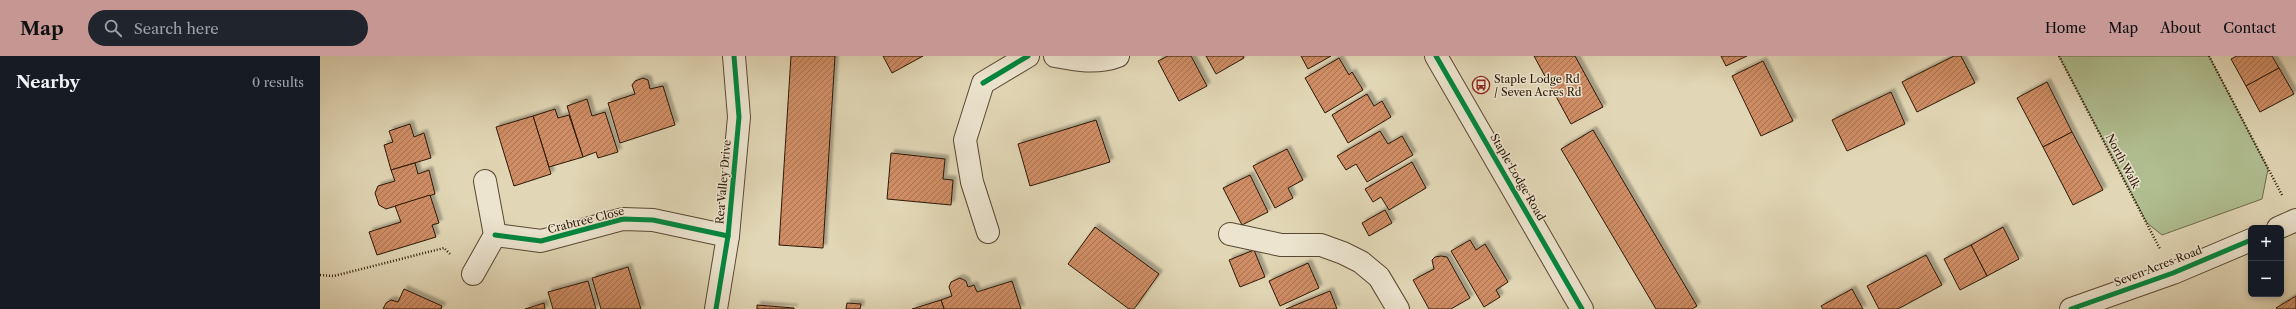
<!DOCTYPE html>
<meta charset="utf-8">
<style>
:root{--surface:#171b24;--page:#20242c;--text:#f1f3f6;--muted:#9ea1a6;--line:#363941;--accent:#c59692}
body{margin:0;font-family:"Libre Caslon Text",serif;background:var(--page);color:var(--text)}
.controls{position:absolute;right:12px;bottom:12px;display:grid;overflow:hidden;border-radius:6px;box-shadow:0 2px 6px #0003}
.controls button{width:36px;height:36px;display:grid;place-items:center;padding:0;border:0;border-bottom:1px solid var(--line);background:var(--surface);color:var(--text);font:20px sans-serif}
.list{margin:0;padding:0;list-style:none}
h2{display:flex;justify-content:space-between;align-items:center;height:52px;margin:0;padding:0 16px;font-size:17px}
h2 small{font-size:13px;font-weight:400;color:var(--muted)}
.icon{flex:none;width:22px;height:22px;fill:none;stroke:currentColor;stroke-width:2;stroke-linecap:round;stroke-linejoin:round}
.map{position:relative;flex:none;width:1976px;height:253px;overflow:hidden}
header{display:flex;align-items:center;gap:24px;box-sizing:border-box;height:56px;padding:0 20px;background:var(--accent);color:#111}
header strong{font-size:19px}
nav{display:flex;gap:22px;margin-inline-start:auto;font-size:14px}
.search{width:280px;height:36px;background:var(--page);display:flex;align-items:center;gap:10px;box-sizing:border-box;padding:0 14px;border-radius:22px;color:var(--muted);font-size:15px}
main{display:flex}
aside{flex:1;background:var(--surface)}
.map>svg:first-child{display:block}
.green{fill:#b0be90;stroke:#6e6b4a}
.building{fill:url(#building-hatch);stroke:#2c1805;filter:url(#shadow)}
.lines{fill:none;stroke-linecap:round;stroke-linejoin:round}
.minor-casing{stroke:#594831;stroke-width:24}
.path{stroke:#2c1805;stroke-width:2.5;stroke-dasharray:1 2;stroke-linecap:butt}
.minor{stroke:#ece4cf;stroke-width:22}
.cycleway-casing{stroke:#ece4cf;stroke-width:8}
.cycleway{stroke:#00873e;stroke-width:5}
.labels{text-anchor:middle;stroke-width:3;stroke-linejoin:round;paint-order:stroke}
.poi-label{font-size:11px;fill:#2c1805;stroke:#ece4cf;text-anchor:start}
.street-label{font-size:11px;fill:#2c1805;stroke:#ece4cf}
</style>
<header>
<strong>Map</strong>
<div class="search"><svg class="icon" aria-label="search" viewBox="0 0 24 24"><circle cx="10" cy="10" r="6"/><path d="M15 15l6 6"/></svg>Search here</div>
<nav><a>Home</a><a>Map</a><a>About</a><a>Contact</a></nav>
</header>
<main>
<aside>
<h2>Nearby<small>0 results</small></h2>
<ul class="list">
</ul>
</aside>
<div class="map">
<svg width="1976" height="253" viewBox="0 0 1976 253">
<defs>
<pattern id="building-hatch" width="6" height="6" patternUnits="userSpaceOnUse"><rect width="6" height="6" fill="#cf8d65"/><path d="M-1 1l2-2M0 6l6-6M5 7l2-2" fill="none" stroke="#a87251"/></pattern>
<filter id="shadow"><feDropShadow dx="3.5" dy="-3.5" stdDeviation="1" flood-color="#0004"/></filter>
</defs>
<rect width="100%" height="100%" fill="#e1d6b5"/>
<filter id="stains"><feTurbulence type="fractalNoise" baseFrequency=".005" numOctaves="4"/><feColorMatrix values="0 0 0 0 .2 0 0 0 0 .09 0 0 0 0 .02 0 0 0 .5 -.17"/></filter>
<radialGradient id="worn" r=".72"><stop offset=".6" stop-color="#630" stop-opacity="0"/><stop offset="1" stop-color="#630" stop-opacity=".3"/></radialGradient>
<polygon class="green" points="1739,0 1889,0 1948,113 1942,143 1842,179 1827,167"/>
<g class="building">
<polygon points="471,0 515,0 503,192 459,189"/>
<polygon points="563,0 603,0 572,17"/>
<polygon points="848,0 871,0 887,30 859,45 838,5"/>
<polygon points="886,0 923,0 924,2 896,18"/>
<polygon points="981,0 1011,0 988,13"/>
<polygon points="1214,0 1255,0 1283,51 1251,68"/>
<polygon points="1401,0 1427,0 1406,10"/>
<polygon points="1634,0 1641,0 1655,27 1597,56 1582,26"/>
<polygon points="1917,0 1952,0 1959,12 1926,30 1911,3"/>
<polygon points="1019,2 1029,19 1032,16 1043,34 1005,57 985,22"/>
<polygon points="1443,5 1473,65 1441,80 1412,20"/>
<polygon points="1959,12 1974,38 1940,56 1926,30"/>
<polygon points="323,22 328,24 330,33 343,30 355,69 300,87 288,47 315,38 312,29 315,25"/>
<polygon points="1727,26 1752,76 1723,91 1697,42"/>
<polygon points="1571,36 1585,68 1527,95 1512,64"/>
<polygon points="1047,38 1054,50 1062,45 1071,61 1028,87 1012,59"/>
<polygon points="267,43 272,60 285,56 298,96 278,102 276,96 263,101 247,50"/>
<polygon points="235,53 238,62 249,59 263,101 229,111 213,60"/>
<polygon points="213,60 231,118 194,130 176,71"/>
<polygon points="776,64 790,106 710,130 698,88"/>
<polygon points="90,68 94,81 104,77 111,102 71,114 64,89 73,86 69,75"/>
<polygon points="1273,74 1377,250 1372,253 1336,253 1241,93"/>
<polygon points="1060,75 1068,88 1082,80 1093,99 1047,126 1036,108 1026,114 1017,100"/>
<polygon points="1752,76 1783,134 1753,149 1723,91"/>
<polygon points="967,93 983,124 968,132 973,142 955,152 933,110"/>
<polygon points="571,97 625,103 623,123 633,124 631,149 567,143"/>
<polygon points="1092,106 1106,132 1069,154 1061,141 1053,146 1045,133"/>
<polygon points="95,107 98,118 109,114 115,138 66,153 59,149 55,137 58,130 75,125 71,114"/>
<polygon points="930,119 948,156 922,169 903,132"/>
<polygon points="110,139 119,167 112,169 116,181 57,199 49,176 81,166 75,150"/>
<polygon points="1065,154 1072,167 1049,180 1042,167"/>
<polygon points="775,171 839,218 814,253 809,253 748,208"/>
<polygon points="1683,171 1699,203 1667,220 1651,189"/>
<polygon points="1150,184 1156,194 1165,188 1188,226 1176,234 1180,241 1164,251 1131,195"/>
<polygon points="1651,189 1667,220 1640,234 1624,203"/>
<polygon points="934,194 945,221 920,231 909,204"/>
<polygon points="1606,199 1622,229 1578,253 1559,253 1547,230"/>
<polygon points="1121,200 1127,201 1150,242 1131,253 1109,253 1093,224 1114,213 1112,204 1115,201"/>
<polygon points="988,207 999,232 960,250 949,225"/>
<polygon points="308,211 321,253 281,253 272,222"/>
<polygon points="640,222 646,225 648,231 654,229 657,236 692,225 701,253 624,253 621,244 632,240 629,231 631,226"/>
<polygon points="268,225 276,253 233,253 228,236"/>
<polygon points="84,233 122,250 121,253 63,253 66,247 71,244 78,246"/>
<polygon points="1532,233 1543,253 1503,253 1501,250"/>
<polygon points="1010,235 1017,253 966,253"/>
<polygon points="1976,240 1976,253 1957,253 1956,252"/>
<polygon points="621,244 624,253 592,253"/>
<polygon points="224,247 225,253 205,253"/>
<polygon points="527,247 541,248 540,253 526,253"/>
<polygon points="437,249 474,252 474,253 437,253"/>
</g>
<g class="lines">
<defs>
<g id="minor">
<path d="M 735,0 C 756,4 777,8 798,0"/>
<polyline points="1116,0 1262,253"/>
<polyline points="1958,172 1976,164"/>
<polyline points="668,176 652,126 645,84 663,27 708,0"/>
<polyline points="910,178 961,189 1001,189 1023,197 1041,206 1059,221 1078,253"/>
<polyline points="175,179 221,185 303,163 333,164 408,180"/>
<polyline points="153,218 175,179 165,125"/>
<polyline points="396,253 408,180 419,61 414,0"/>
<polyline points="1751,253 1853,217 1931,184"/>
</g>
</defs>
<use href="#minor" class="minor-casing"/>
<g class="path">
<polyline points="1739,0 1840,193"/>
<polyline points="1889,0 1962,139"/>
<polyline points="0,219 14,220 124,192 131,199"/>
</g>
<use href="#minor" class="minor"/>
<defs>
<g id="cycleway">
<polyline points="1116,0 1262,253"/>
<polyline points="663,27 708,0"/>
<polyline points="175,179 221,185 303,163 333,164 408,180"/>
<polyline points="396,253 408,180 419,61 414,0"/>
<polyline points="1751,253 1853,217 1931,184"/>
</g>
</defs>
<use href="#cycleway" class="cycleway-casing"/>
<use href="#cycleway" class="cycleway"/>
</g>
<defs>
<symbol id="bus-ring" viewBox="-11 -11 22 22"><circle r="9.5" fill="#ece4cf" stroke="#8f2418" stroke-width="1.5"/><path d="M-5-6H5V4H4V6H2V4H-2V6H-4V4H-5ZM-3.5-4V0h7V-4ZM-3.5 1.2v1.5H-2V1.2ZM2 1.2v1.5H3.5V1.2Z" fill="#8f2418"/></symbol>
</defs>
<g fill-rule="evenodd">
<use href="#bus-ring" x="1151" y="19" width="20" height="20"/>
</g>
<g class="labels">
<g class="poi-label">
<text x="1174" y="27">Staple Lodge Rd<tspan x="1174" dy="13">/ Seven Acres Rd</tspan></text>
</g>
<g class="street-label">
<text transform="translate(1803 105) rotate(62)" y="4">North Walk</text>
<text transform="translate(1198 121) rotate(60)" y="4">Staple Lodge Road</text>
<text transform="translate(403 126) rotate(-85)" y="4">Rea Valley Drive</text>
<text transform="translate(266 164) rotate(-14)" y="4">Crabtree Close</text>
<text transform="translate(1838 210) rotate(-21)" y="4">Seven Acres Road</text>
</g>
</g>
<rect width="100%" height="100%" filter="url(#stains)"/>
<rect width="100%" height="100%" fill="url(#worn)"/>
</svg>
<div class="controls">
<button>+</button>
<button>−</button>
</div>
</div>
</main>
